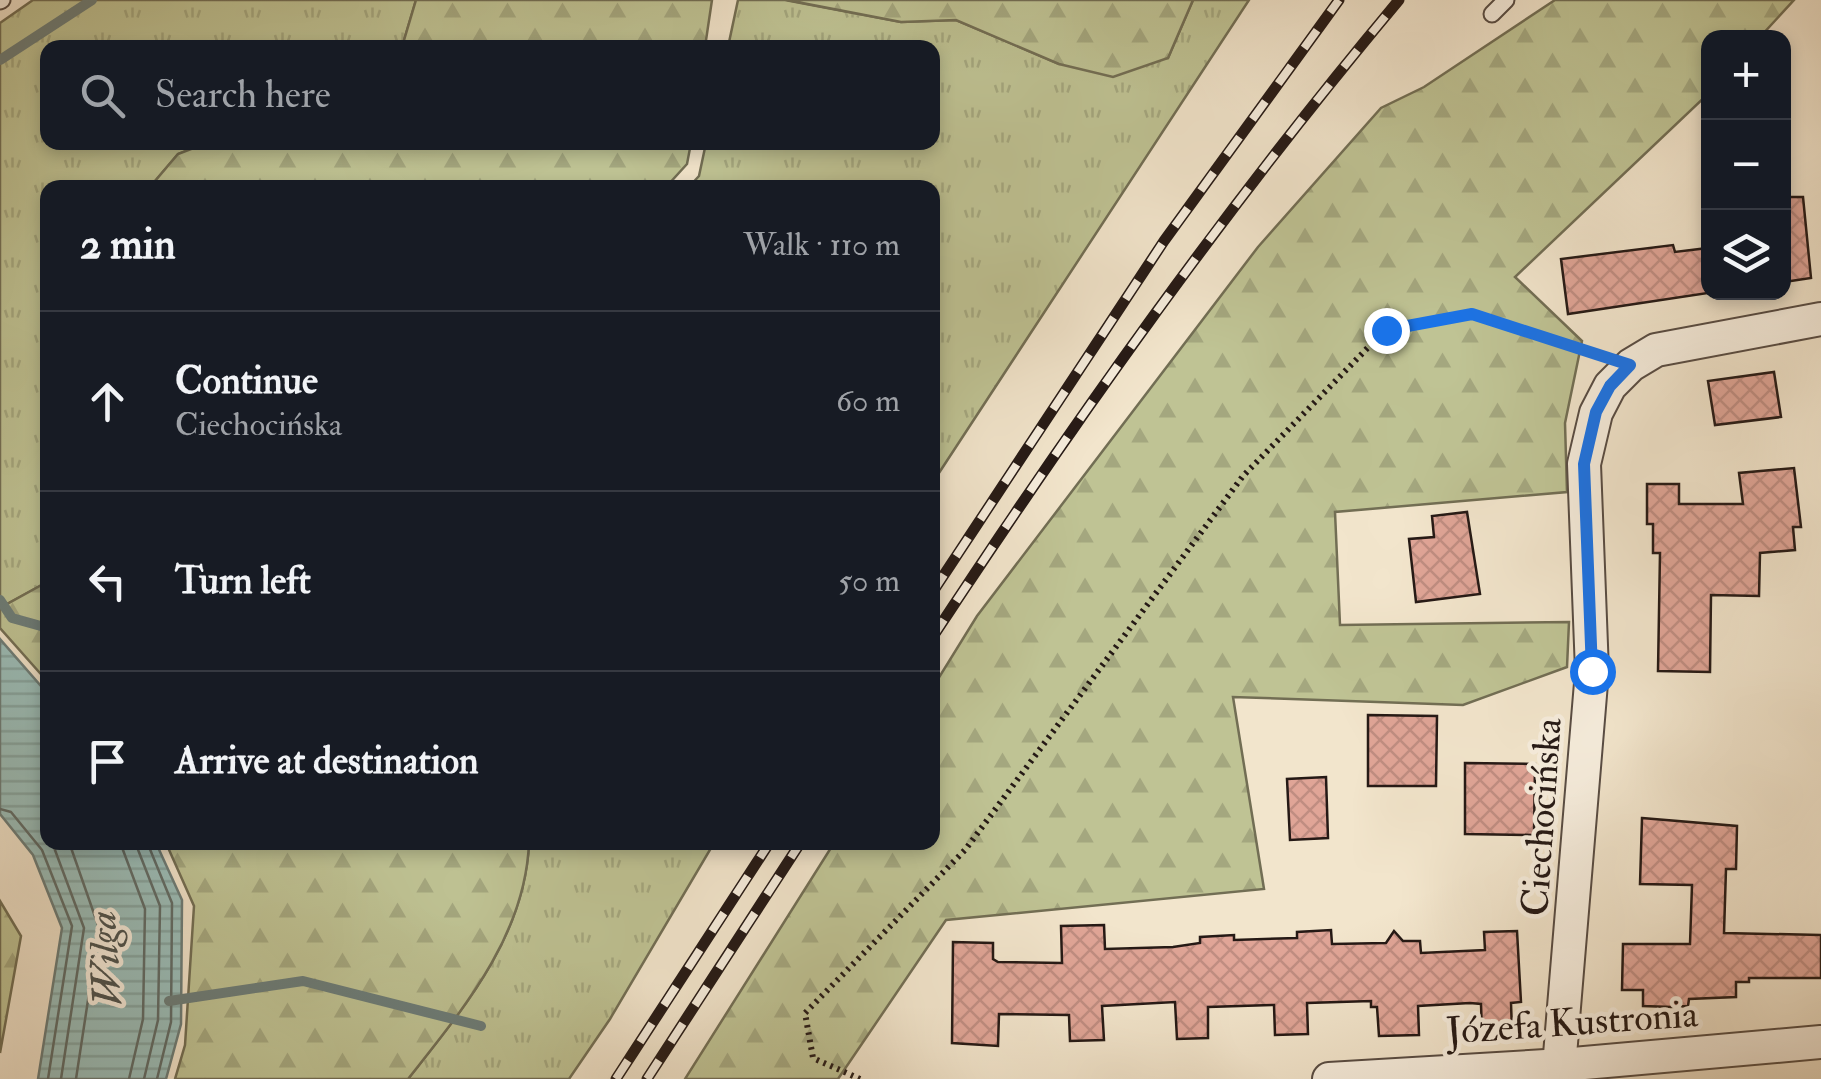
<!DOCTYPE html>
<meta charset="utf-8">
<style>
:root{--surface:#171b24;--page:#20242c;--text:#f1f3f6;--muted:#9ea1a6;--line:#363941}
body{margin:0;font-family:"IM FELL Double Pica",serif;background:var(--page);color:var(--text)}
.controls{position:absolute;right:30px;top:30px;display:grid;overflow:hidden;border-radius:20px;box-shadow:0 5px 15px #0003}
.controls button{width:90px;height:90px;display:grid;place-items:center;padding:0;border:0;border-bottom:2px solid var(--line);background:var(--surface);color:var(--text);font:50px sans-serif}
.stop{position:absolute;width:30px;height:30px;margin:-22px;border:8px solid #1a73e8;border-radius:50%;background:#fff}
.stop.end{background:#1a73e8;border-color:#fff;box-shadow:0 2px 10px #0008}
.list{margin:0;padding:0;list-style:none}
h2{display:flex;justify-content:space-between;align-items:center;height:130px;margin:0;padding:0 40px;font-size:42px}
h2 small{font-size:32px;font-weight:400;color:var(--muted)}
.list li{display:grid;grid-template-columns:65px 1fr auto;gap:30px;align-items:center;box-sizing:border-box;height:180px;padding:0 40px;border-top:2px solid var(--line)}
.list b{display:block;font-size:38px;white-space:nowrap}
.list p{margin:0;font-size:32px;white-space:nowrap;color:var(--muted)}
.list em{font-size:32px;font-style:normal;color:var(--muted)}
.icon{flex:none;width:55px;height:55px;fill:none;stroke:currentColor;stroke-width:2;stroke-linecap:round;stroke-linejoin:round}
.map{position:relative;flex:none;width:1821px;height:1079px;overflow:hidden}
.search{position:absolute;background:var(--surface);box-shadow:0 5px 15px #0003;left:40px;top:40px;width:900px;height:110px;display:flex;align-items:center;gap:25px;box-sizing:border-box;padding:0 35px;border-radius:20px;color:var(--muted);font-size:38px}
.panel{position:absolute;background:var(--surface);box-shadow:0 5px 15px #0003;left:40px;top:180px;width:900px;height:670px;border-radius:20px}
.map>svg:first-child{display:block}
.grass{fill:url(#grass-tufts);stroke:#726e54;stroke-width:2.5}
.forest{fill:url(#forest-firs);stroke:#726e54;stroke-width:2.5}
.water{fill:url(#water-rules);stroke:#6c7d79;stroke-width:2.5}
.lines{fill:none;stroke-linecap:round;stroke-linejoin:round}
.shore{stroke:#606c68;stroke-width:2.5}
.stream{stroke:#6c7d79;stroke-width:10}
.building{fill:url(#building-cross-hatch);stroke:#251915;stroke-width:2.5}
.lane-casing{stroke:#584c43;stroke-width:19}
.street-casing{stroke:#584c43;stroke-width:36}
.path{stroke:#251915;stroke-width:6;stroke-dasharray:2.5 5;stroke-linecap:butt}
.lane{stroke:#f7eede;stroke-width:15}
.street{stroke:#f7eede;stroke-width:32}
.rail-casing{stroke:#251915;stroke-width:11}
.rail{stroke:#f7eede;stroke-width:8;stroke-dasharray:22;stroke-linecap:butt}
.route{stroke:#1a73e8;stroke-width:12}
.labels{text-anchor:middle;stroke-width:9;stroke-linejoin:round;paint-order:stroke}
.street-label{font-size:38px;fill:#251915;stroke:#f7eede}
.water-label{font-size:40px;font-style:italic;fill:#4e534f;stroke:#f7eede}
</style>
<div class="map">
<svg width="1821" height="1079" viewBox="0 0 1821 1079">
<defs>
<pattern id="grass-tufts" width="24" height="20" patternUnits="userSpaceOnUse" patternTransform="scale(2.5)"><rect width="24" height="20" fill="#bfc394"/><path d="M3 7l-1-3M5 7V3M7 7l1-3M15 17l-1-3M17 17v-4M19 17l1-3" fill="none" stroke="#a4a77f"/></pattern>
<pattern id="forest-firs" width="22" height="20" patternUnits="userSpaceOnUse" patternTransform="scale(2.5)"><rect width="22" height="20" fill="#bfc394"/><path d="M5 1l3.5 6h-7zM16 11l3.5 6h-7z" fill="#a4a77f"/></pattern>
<pattern id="water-rules" width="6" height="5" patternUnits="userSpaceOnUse" patternTransform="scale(2.5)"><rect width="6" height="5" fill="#9bbfbb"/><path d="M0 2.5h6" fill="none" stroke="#85a4a0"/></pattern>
<pattern id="building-cross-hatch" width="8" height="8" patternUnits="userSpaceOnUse" patternTransform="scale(2.5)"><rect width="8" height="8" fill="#e0a597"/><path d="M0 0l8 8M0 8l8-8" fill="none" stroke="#c08d81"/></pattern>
</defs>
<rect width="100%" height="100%" fill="#f2e5cc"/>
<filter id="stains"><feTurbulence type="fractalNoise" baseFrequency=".002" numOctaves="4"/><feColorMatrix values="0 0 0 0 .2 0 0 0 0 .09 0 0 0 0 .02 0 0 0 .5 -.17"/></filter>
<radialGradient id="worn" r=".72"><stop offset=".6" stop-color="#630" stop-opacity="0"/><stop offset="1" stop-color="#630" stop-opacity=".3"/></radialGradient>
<g class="grass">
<polygon points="33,0 416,0 402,47 48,48 48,142 207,143 178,154 150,187 48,188 47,582 0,608 0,23"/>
<polygon points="738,0 785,0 901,22 956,20 1059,64 1168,58 1193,0 1249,0 933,482 932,188 688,188 699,176 706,143 932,142 932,48 728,47"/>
<path d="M 529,843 L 714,843 L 610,1019 L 569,1079 L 408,1079 C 464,1008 525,936 529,843 Z"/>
</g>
<g class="forest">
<polygon points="416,0 712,0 705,47 402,47"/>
<polygon points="787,0 1193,0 1168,58 1113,77 1059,64 956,20 901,22"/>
<polygon points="1555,0 1794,0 1760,37 1708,38 1708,94 1515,277 1582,341 1565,423 1567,492 1335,512 1340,625 1569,622 1567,667 1463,705 1233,697 1264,889 946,920 838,1079 685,1079 834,843 932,842 933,687 977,616 1258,247 1381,108 1424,87"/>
<polygon points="207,143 207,142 691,143 687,164 666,187 150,187 178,154"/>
<polygon points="47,582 47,681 0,628 0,608"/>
<path d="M 166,843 L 529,843 C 525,936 464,1008 408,1079 L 175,1079 L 185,1045 L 194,906 Z"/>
<polygon points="0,901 21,936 0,1053"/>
</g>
<polygon class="water" points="0,639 47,693 48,842 156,843 182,900 181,1024 166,1079 38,1079 62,928 33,855 0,814"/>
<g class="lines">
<g class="shore">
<polyline points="0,809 11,812 42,850 72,926 48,1079"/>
<polyline points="52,842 84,928 61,1079"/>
<polyline points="69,842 99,928 76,1079"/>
<polyline points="120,842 145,909 143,1019 129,1079"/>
<polyline points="135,842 160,906 158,1020 144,1079"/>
<polyline points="147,842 172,903 171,1022 157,1079"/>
</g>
<g class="stream">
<polyline points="0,60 92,0"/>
<polyline points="0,600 12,618 48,628"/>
<polyline points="169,1001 303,981 481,1026"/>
</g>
</g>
<g class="building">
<polygon points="1784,197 1803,197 1811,278 1784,282"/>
<polygon points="1673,245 1675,252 1708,248 1708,293 1568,314 1561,259"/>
<polygon points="1774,372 1781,417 1715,425 1708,381"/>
<polygon points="1794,468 1801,527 1793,527 1795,550 1760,553 1759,596 1711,595 1710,672 1658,671 1660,553 1653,553 1653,524 1647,524 1647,484 1679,484 1679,504 1743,504 1739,473"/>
<polygon points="1467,512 1480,594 1416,602 1409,539 1434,537 1432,516"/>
<polygon points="1368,715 1437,716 1436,786 1368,786"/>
<polygon points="1465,763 1535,764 1534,835 1465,834"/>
<polygon points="1326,777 1328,838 1290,840 1287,779"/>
<polygon points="1642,818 1737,826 1736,869 1726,869 1724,933 1821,935 1821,978 1749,978 1749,982 1736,982 1736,997 1689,999 1688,1006 1672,1007 1643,1006 1643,990 1622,990 1623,944 1690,944 1692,885 1640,884"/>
<polygon points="1104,925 1105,949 1173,947 1200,943 1200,937 1234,935 1234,940 1297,938 1297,932 1331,930 1332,944 1386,943 1394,931 1403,941 1420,941 1421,953 1485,950 1484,932 1517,931 1521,1002 1511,1003 1512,1031 1482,1032 1481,1004 1470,1003 1418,1006 1419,1035 1379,1036 1377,1007 1371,1007 1371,1001 1307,1003 1308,1034 1275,1035 1274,1005 1208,1007 1208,1038 1177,1039 1175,1002 1102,1006 1104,1040 1070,1041 1069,1015 999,1014 998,1046 952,1043 953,942 993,943 993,959 998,962 1062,963 1061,926"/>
</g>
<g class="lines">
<defs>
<g id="lane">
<polyline points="0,1 2,0"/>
<polyline points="1492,14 1506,0"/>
</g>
<g id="street">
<polyline points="1329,1079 1562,1065 1821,1042"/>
<polyline points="1558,1079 1592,671 1584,464 1596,413 1610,386 1631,365 1656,350 1821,319"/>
</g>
</defs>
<use href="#lane" class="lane-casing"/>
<use href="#street" class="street-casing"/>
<polyline class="path" points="860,1079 813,1058 805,1013 965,850 1243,476 1386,329 1472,314 1596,354"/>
<use href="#lane" class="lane"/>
<use href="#street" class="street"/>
<defs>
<g id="rail">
<polyline points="932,593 1164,241 1339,0"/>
<path d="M 932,638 C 1077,417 1229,203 1399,0"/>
<polyline points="616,1079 770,842"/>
<polyline points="647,1079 801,842"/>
</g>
</defs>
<use href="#rail" class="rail-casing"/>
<use href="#rail" class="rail"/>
</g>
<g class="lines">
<polyline class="route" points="1386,330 1472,314 1630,365 1610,386 1596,412 1584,464 1592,671"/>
</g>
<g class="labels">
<g class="street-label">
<text transform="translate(1541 817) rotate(-86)" y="13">Ciechocińska</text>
<text transform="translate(1572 1022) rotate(-4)" y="13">Józefa Kustronia</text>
</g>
<g class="water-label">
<text transform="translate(104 959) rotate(-94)" y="14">Wilga</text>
</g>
</g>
<rect width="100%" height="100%" filter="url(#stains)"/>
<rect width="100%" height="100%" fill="url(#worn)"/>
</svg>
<div class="controls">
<button>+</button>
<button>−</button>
<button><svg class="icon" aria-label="layers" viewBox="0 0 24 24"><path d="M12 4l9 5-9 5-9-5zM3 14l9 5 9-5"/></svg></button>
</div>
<div class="stop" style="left:1592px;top:671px"></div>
<div class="stop end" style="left:1386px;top:330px"></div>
<div class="search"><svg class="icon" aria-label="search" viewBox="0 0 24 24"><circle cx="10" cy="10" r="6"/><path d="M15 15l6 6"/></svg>Search here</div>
<section class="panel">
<h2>2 min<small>Walk · 110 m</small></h2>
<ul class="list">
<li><svg class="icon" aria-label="ahead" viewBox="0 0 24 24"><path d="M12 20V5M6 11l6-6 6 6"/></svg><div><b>Continue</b><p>Ciechocińska</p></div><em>60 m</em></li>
<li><svg class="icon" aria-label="left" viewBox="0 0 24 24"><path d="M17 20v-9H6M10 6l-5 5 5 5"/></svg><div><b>Turn left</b></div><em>50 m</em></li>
<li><svg class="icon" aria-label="arrive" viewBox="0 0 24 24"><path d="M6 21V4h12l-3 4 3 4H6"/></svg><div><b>Arrive at destination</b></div></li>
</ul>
</section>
</div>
